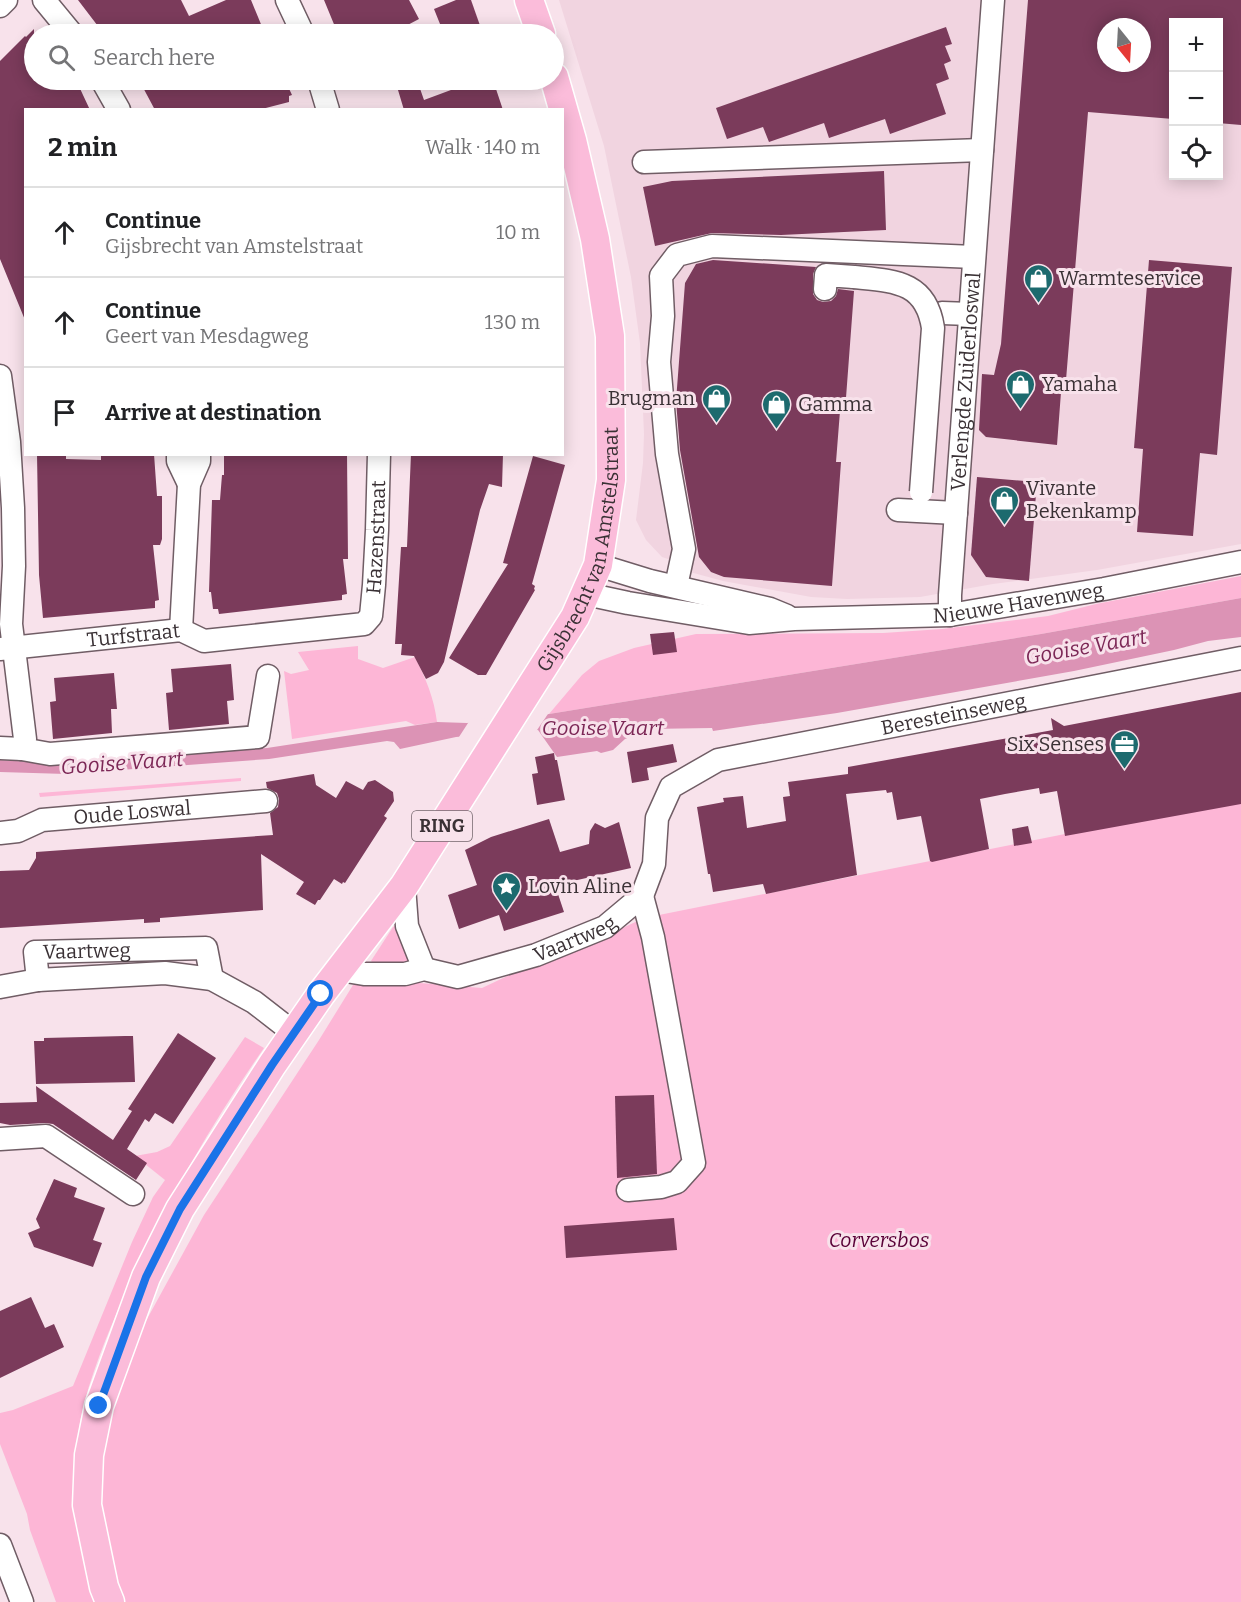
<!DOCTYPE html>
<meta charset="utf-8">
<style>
:root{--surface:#fff;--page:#f2f2f2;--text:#202124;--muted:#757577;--line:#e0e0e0}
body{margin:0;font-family:Bitter,serif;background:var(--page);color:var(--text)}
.controls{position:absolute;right:18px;top:18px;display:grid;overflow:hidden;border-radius:0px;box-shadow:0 3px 15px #0003}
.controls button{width:54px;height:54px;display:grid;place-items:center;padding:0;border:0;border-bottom:2px solid var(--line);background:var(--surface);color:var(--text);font:30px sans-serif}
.compass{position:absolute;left:1097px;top:18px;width:54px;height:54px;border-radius:50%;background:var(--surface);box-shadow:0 3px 15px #0003;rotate:162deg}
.stop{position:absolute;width:18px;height:18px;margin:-14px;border:4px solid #1a73e8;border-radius:50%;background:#fff}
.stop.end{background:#1a73e8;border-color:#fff;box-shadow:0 2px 6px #0008}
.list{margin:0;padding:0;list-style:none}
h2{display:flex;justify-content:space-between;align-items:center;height:78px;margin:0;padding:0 24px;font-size:26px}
h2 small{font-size:20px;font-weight:400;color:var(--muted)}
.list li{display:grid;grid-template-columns:39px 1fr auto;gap:18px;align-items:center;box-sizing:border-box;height:90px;padding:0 24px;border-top:2px solid var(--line)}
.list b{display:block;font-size:22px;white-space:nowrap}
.list p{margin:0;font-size:20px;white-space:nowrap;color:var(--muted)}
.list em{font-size:20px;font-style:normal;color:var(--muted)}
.icon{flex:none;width:33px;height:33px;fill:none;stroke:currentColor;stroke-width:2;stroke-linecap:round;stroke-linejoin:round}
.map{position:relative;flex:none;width:1241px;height:1602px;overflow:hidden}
.search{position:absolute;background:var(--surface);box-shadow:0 3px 15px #0003;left:24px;top:24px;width:540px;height:66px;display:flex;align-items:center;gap:15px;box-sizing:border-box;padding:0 21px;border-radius:33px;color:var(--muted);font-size:22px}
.panel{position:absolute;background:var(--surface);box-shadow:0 3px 15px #0003;left:24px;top:108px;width:540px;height:348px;border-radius:0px}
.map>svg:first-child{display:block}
.built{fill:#f1d4e0;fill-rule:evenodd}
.green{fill:#fdb6d6}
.water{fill:#dc93b5}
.pier{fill:#f8e2eb}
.building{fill:#7b3b5b;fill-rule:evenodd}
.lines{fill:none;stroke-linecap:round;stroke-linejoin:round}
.minor-casing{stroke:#705d65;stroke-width:25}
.major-casing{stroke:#fff;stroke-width:31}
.minor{stroke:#fff;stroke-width:22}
.major{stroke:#fbbcda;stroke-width:28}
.minor-bridge-casing{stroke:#705d65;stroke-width:25;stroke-linecap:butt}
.minor-bridge{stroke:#fff;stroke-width:22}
.route{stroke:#1a73e8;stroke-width:8}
.labels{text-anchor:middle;stroke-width:6;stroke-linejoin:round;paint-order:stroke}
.shield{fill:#f8e2eb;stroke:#73666c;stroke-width:1.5}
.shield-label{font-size:18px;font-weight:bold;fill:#3a3135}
.poi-label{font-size:20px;fill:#3a3135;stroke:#f8e2eb;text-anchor:start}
.street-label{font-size:20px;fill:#3a3135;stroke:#f8e2eb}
.park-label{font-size:20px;font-style:italic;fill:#590037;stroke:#f8e2eb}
.water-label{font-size:21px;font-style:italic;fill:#7c2756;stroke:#f8e2eb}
</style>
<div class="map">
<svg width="1241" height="1602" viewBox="0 0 1241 1602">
<rect width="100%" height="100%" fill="#f8e2eb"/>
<path class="built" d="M 559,0 L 1241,0 L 1241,544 L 1097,570 L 993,584 L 920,597 L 847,599 L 811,597 L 723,581 L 668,566 L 671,560 L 662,557 L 646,540 L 636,520 L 643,463 L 644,434 L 640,343 L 631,277 L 604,146 ZM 1174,22 L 1218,22 L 1218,176 L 1174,176 ZM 1106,27 L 1142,27 L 1142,63 L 1106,63 Z"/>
<g class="green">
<polygon points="1241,576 1241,598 1041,634 549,714 582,675 599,661 634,648 696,634 883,633 942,629 1048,616 1096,604"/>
<path d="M 358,646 L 358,659 L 383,668 L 415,657 C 426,679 434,698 437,722 L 415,725 L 406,721 L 292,739 L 284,671 L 291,674 L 309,670 L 298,652 Z"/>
<polygon points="241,778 241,781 40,797 39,793"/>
<polygon points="1241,799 1241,1602 122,1602 102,1549 95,1460 118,1372 204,1215 319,1040 353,985 407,982 482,988 537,962 584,946 644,918"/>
<polygon points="395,926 397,928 416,964 373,963 371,961 393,927"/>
<path d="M 245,1037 L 264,1048 C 207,1130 157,1218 118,1310 C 101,1350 84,1392 78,1435 C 71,1491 86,1547 96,1602 L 56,1602 L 30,1530 L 27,1514 L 0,1444 L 0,1413 L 13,1410 L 73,1386 L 132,1242 L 153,1197 L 165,1180 L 135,1156 L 157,1152 L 170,1146 Z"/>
</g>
<polygon class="water" points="1241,598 1241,637 1208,641 1174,650 1074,671 837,713 713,731 712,728 648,729 625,739 613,750 601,753 597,751 557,757 538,730 456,737 400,749 394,742 387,741 269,759 66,774 0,772 0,760 65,764 267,748 437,722 467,723 549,714 1041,634"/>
<polygon class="pier" points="550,711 535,733 457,740 470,720"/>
<g class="building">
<polygon points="78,0 181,0 189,16 226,0 251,0 265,34 191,34 185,24 164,34 104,34"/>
<polygon points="324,0 409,0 419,19 400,29 402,34 338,34"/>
<polygon points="456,0 471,0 483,34 444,34 434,9"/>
<path d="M 1028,0 L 1241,0 L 1241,125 L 1218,123 L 1218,22 L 1173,22 L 1173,119 L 1088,112 L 1066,380 L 1062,379 L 1057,445 L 986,437 L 979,430 L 982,374 L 994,375 L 1001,344 ZM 1106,27 L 1142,27 L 1142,63 L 1106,63 Z"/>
<polygon points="946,27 952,44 945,46 951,61 944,64 949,79 936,84 946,114 890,134 885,119 829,138 824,123 769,142 763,127 727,139 716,108"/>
<polygon points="34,29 34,80 76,80 90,110 26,110 25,320 0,259 0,61 25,36 26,37"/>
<polygon points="139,80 285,80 292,95 289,96 289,102 258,110 155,110"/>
<polygon points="395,80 417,80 424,100 459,87 457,80 493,80 503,110 404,110"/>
<polygon points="884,171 886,230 781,235 712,233 655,246 643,187 672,181"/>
<polygon points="713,260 816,267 813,274 813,294 817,300 823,302 831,301 836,296 838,289 854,291 845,411 840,411 836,462 841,462 832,586 724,577 711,572 699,557 680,450 676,401 685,283 696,264"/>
<polygon points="1149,260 1232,267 1217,455 1200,453 1193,536 1137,532 1143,449 1134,448"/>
<polygon points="37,454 66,454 66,459 101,460 101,454 154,454 157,496 162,496 162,539 160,545 153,545 159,600 155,601 155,608 43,618 39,575"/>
<polygon points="224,454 347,454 348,559 343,559 347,594 342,595 342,600 219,614 218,609 213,609 211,592 209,592 212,500 220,500 222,475 224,475"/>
<polygon points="411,454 503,454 502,487 489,484 480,510 444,662 438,673 426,679 414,656 401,655 402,644 395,644 401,547 407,547"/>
<polygon points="533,456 565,465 532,584 535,586 534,589 535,590 486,675 478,675 449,658 508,564 503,563"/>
<polygon points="977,477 1037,482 1029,581 986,577 971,555"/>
<polygon points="674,632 677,652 653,655 650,634"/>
<polygon points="231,664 234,700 227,701 229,724 169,730 166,693 173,692 171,669"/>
<polygon points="114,673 117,709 111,709 112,733 53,739 50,702 56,701 54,678"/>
<polygon points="1241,692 1241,804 1065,836 1057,791 1040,794 1039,788 1005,794 980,799 989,849 932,862 930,861 921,816 897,820 892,792 887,793 886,790 846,794 857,875 766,894 763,884 713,892 710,874 708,874 697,807 724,802 723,798 743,796 747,828 786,821 783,797 790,796 788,782 848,774 848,767 1053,730 1051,718 1064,726"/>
<polygon points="673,744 677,762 647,768 649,780 632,783 627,752"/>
<polygon points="554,753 555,760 557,760 565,800 537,805 532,774 538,773 535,757"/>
<polygon points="314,774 316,785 336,798 346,781 363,790 368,782 375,780 393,792 394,801 384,816 387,818 345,883 343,882 342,884 334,879 320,900 318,900 315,905 296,894 304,882 261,854 263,910 160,918 160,922 144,923 144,919 0,928 0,871 29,870 36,858 36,852 273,835 270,813 278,807 279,799 277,793 267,788 266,782"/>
<polygon points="549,819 560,852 589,844 590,831 595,823 605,828 619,822 631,868 555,885 564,912 504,931 499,915 459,929 448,895 477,885 465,850 491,837"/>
<polygon points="1028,826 1032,843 1014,846 1012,829"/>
<polygon points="178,1033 216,1058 173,1124 155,1113 149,1122 145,1119 127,1149 147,1163 136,1180 53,1124 45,1123 10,1125 0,1123 0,1103 37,1102 36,1086 113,1140 132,1111 128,1109"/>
<polygon points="125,1036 133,1036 135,1082 36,1084 34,1041 44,1041 44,1038"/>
<polygon points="654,1095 657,1174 617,1178 615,1096"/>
<polygon points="54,1179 77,1188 74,1197 105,1208 93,1240 102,1243 93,1267 34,1247 28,1233 40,1228 36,1219"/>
<polygon points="674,1218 677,1250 566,1258 564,1226"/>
<polygon points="31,1297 45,1328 54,1324 64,1347 0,1378 0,1311"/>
</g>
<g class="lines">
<defs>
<g id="minor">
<polyline points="44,0 72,34"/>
<polyline points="287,0 303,34"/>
<polyline points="0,6 6,0"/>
<polyline points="102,80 119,110"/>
<polyline points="319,80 328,110"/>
<polyline points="644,162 982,150"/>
<polyline points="825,289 826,275 854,277"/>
<polyline points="942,313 970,314"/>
<polyline points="0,376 9,442 13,508 14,566 11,624 25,739 22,749"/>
<polyline points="178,454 178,461 189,484"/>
<polyline points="898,510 956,513"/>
<polyline points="598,565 650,581 770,609 787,616"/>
<polyline points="676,586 684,549 667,454 659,362 663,316 661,276 677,255 712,246 974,257"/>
<path id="s1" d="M 586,594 L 628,603 L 749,623 L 794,619 L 950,615 L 1104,589 L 1241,562"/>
<path id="s2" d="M 950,615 L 950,595 L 993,0"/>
<polyline points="181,630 189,484 199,461 199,454"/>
<path id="s3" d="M 0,649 L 181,630 L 204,641 L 364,624 L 371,616 L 374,585 L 377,530 L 379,454"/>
<polyline points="0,748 22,749 50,754 258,737 268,676"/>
<path id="s4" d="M 0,833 L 18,831 L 42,820 L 266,801"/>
<polyline points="404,886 407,926 424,969"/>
<path id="s5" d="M 340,970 L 364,974 L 405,974 L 424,969 L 458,977 L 536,955 L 605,927 L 642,896 L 654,864 L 657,818 L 671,787 L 718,760 L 1241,658"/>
<path id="s6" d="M 38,980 L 35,952 L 206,948 L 212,979"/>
<polyline points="0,987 38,980 165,973 212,979 254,1002 294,1033"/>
<polyline points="0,1139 46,1136 133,1194"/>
<polyline points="628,1190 661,1187 677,1182 694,1163 653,937 642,896"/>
<polyline points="0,1545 22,1602"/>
</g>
<g id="major">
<polyline points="529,0 541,34"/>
<path id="s7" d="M 110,1602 L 104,1587 L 87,1505 L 89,1455 L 99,1406 L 146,1277 L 180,1209 L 272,1065 L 321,994 L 404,886 L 575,617 L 598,565 L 611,480 L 610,336 L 595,239 L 572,140 L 554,77"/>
</g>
</defs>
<use href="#minor" class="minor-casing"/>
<use href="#major" class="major-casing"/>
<use href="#minor" class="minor"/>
<use href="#major" class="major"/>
<defs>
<path id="minor-bridge" d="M 854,277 C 894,281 926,281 933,328 L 921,492"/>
</defs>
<use href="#minor-bridge" class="minor-bridge-casing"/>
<use href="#minor-bridge" class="minor-bridge"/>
</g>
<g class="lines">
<polyline class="route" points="99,1406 146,1277 180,1209 272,1065 321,994"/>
</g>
<defs>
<symbol id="shop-pin" viewBox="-11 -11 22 30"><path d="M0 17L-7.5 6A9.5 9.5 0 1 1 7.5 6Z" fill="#1d6a6e" stroke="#f8e2eb"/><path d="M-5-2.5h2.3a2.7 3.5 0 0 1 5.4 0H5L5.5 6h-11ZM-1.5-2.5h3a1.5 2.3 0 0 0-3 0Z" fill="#fff"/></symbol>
<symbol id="office-pin" viewBox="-11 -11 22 30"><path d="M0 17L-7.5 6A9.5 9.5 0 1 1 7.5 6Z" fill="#1d6a6e" stroke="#f8e2eb"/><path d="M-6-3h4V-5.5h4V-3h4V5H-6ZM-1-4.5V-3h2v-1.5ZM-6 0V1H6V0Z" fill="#fff"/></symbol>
<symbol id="sight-pin" viewBox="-11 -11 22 30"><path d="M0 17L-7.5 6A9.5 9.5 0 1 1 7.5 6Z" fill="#1d6a6e" stroke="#f8e2eb"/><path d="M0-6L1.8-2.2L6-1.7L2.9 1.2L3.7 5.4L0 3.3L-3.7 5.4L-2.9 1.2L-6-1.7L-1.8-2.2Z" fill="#fff"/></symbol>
</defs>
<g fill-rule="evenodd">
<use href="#shop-pin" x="1022" y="262" width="33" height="45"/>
<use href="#shop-pin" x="1004" y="368" width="33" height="45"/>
<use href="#shop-pin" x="700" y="382" width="33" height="45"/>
<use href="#shop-pin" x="760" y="388" width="33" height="45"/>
<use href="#shop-pin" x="988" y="484" width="33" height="45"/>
<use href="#office-pin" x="1108" y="728" width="33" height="45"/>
<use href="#sight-pin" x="490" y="870" width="33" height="45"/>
</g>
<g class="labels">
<rect class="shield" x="412" y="811" width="60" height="30" rx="4.5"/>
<g class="shield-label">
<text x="442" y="832">RING</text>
</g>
<g class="poi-label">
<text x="1059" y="285">Warmteservice</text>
<text x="1042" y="391">Yamaha</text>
<text x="695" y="405" text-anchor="end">Brugman</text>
<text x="798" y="411">Gamma</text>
<text x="1026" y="495">Vivante<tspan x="1026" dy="23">Bekenkamp</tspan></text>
<text x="1104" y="751" text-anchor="end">Six Senses</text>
<text x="528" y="893">Lovin Aline</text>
</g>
<g class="street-label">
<text dy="7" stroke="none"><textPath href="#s2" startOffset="234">Verlengde Zuiderloswal</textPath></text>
<text dy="7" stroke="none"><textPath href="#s3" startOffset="458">Hazenstraat</textPath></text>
<text dy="7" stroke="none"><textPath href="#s7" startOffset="1192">Gijsbrecht van Amstelstraat</textPath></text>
<text dy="7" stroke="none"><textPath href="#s1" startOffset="436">Nieuwe Havenweg</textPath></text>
<text dy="7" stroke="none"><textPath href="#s3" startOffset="134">Turfstraat</textPath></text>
<text dy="7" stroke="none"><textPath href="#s5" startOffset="732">Beresteinseweg</textPath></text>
<text dy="7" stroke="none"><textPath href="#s4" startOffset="135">Oude Loswal</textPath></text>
<text dy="7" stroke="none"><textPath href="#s5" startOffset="243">Vaartweg</textPath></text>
<text dy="7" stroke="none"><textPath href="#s6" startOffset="80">Vaartweg</textPath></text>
</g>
<g class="park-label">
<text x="879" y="1247">Corversbos</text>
</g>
<g class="water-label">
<text transform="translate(1086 647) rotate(-10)" y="7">Gooise Vaart</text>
<text x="603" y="735">Gooise Vaart</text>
<text transform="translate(122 763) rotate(-4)" y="7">Gooise Vaart</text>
</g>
</g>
</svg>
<div class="controls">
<button>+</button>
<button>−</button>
<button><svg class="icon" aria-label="locate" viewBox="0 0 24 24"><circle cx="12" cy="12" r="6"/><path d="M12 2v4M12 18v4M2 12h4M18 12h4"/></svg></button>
</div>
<svg class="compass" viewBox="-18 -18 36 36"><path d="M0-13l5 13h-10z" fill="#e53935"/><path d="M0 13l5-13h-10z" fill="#757577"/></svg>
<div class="stop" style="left:321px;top:994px"></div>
<div class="stop end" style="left:99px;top:1406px"></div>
<div class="search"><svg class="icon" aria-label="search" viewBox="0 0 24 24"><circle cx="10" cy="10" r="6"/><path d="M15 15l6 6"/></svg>Search here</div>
<section class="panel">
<h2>2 min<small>Walk · 140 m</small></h2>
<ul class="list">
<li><svg class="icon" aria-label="ahead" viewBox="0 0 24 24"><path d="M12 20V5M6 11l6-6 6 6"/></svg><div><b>Continue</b><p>Gijsbrecht van Amstelstraat</p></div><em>10 m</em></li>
<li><svg class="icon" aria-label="ahead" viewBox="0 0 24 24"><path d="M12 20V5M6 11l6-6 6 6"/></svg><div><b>Continue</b><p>Geert van Mesdagweg</p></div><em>130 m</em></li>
<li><svg class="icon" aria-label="arrive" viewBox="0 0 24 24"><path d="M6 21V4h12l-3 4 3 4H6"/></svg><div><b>Arrive at destination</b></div></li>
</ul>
</section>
</div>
